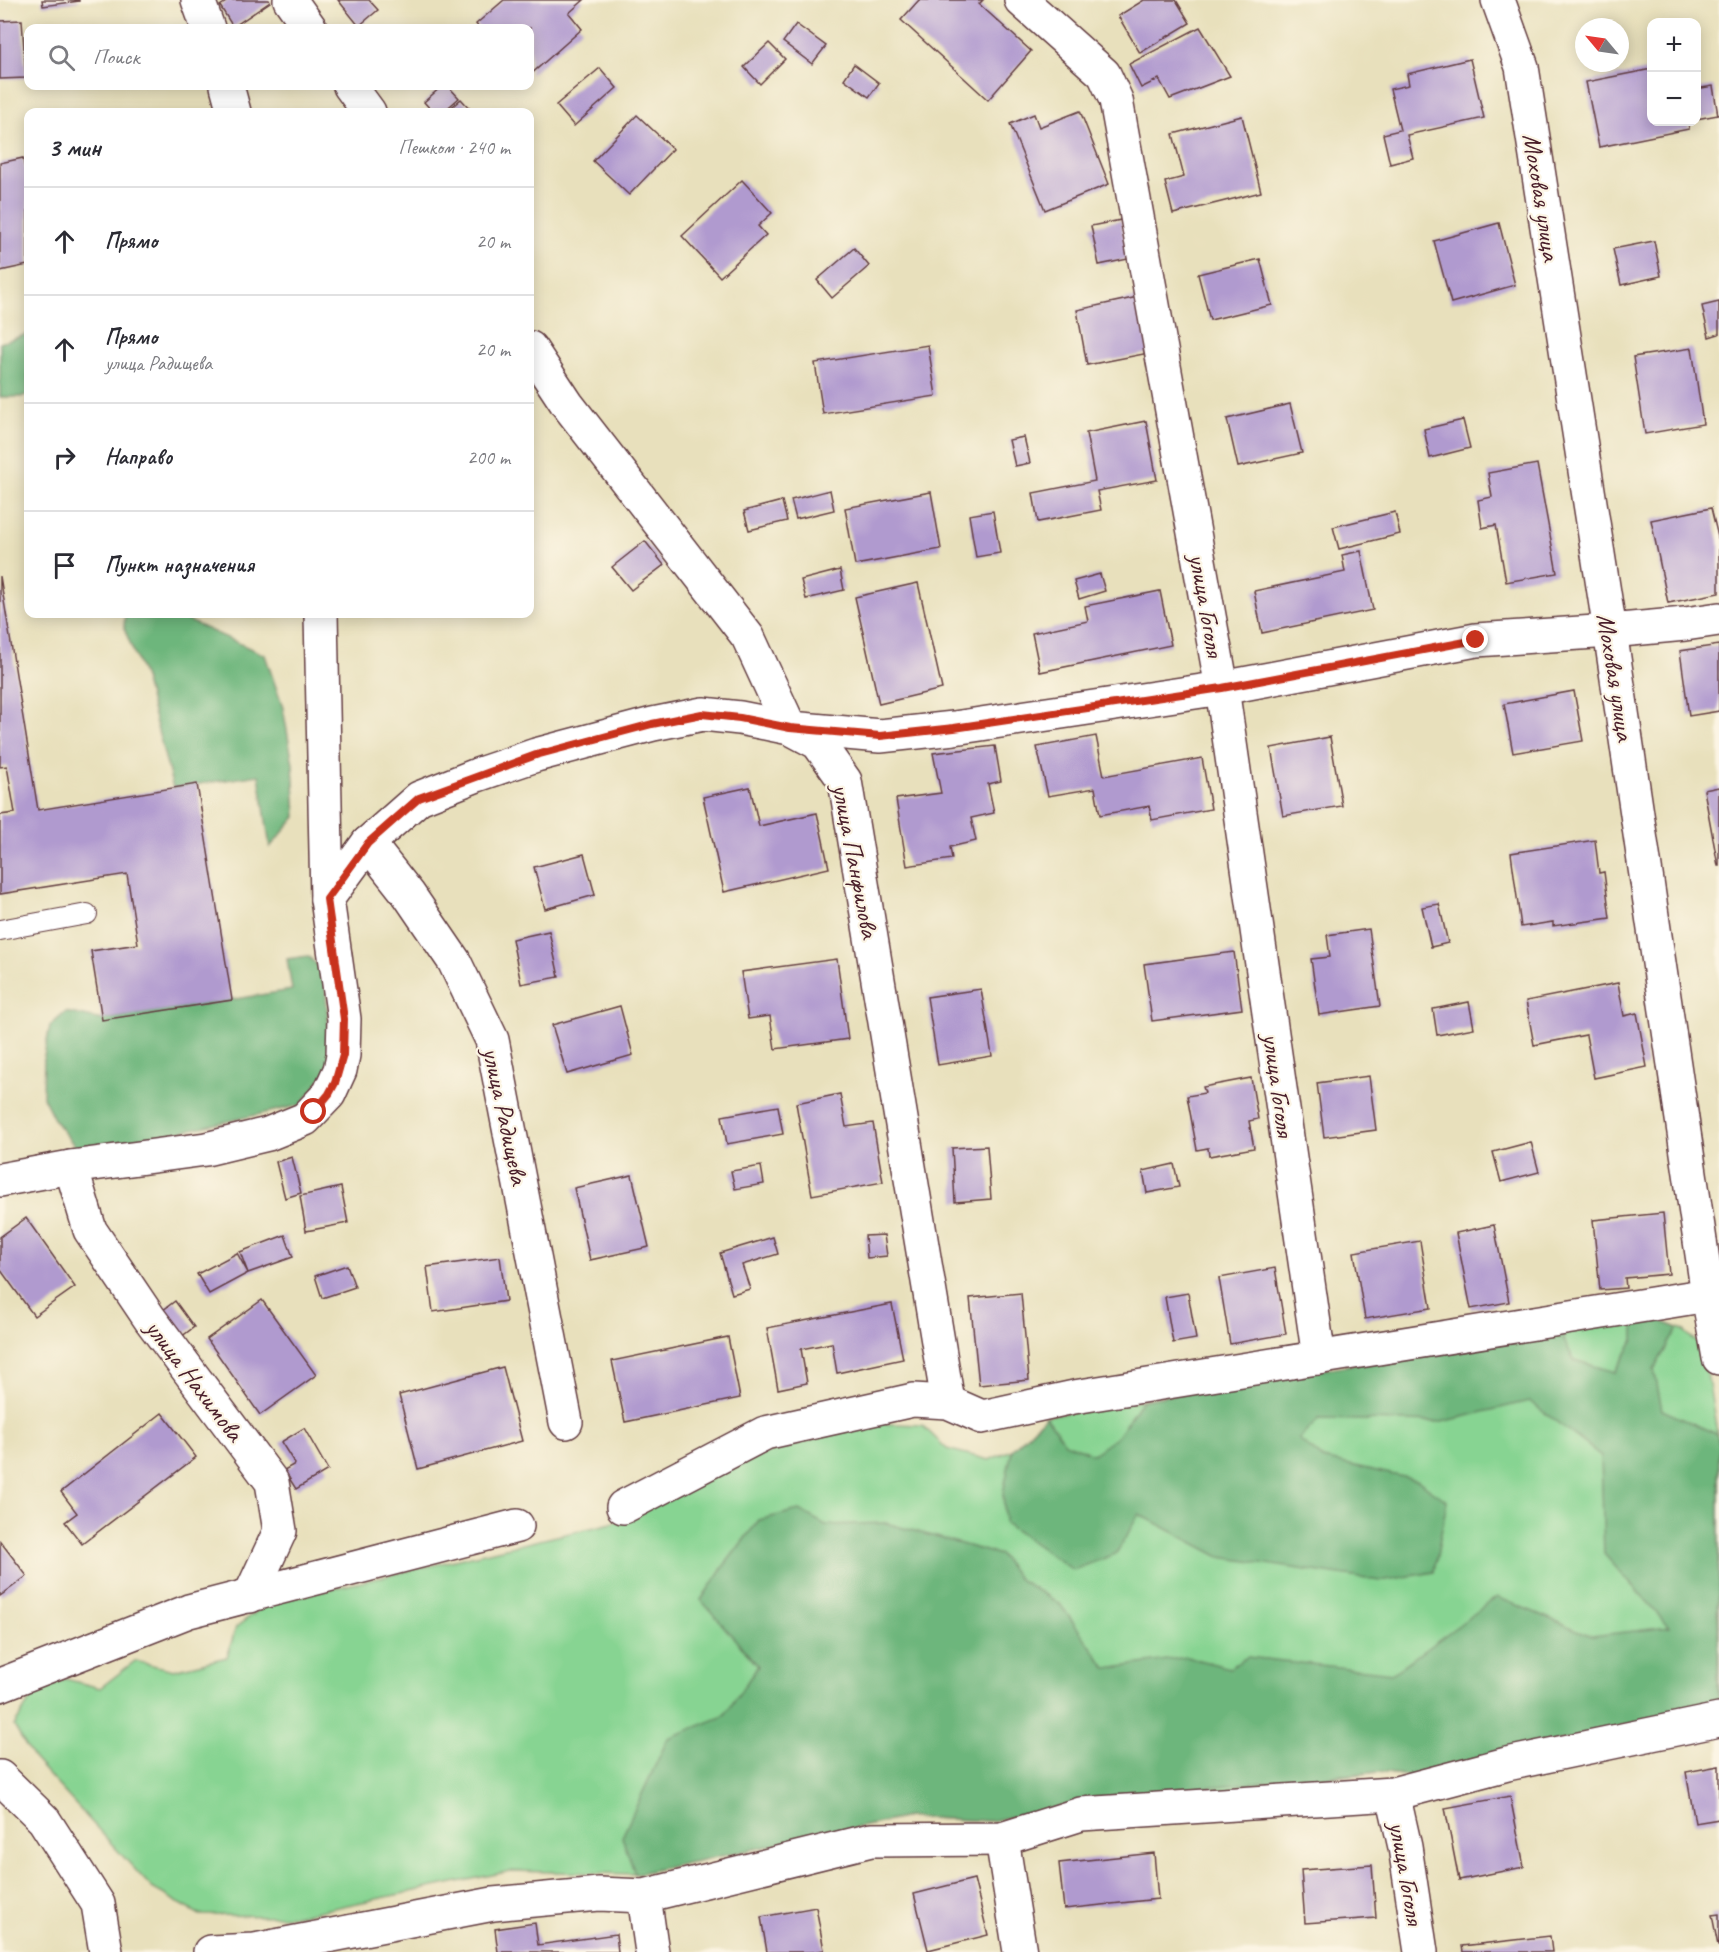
<!DOCTYPE html>
<html lang="ru">
<meta charset="utf-8">
<style>
:root{--surface:#fff;--page:#f2f2f3;--text:#2b2b33;--muted:#7c7c81;--line:#e1e1e2}
body{margin:0;font-family:Caveat,sans-serif;background:var(--page);color:var(--text)}
.controls{position:absolute;right:18px;top:18px;display:grid;overflow:hidden;border-radius:12px;box-shadow:0 3px 15px #0003}
.controls button{width:54px;height:54px;display:grid;place-items:center;padding:0;border:0;border-bottom:2px solid var(--line);background:var(--surface);color:var(--text);font:30px sans-serif}
.compass{position:absolute;left:1575px;top:18px;width:54px;height:54px;border-radius:50%;background:var(--surface);box-shadow:0 3px 15px #0003;rotate:299deg}
.stop{position:absolute;width:18px;height:18px;margin:-14px;border:4px solid #c8321e;border-radius:50%;background:#fff}
.stop.end{background:#c8321e;border-color:#fff;box-shadow:0 2px 6px #0008}
.list{margin:0;padding:0;list-style:none}
h2{display:flex;justify-content:space-between;align-items:center;height:78px;margin:0;padding:0 24px;font-size:26px}
h2 small{font-size:20px;font-weight:400;color:var(--muted)}
.list li{display:grid;grid-template-columns:39px 1fr auto;gap:18px;align-items:center;box-sizing:border-box;height:108px;padding:0 24px;border-top:2px solid var(--line)}
.list b{display:block;font-size:22px;white-space:nowrap}
.list p{margin:0;font-size:20px;white-space:nowrap;color:var(--muted)}
.list em{font-size:20px;font-style:normal;color:var(--muted)}
.icon{flex:none;width:33px;height:33px;fill:none;stroke:currentColor;stroke-width:2;stroke-linecap:round;stroke-linejoin:round}
.map{position:relative;flex:none;width:1719px;height:1952px;overflow:hidden}
.search{position:absolute;background:var(--surface);box-shadow:0 3px 15px #0003;left:24px;top:24px;width:510px;height:66px;display:flex;align-items:center;gap:15px;box-sizing:border-box;padding:0 21px;border-radius:12px;color:var(--muted);font-size:22px}
.panel{position:absolute;background:var(--surface);box-shadow:0 3px 15px #0003;left:24px;top:108px;width:510px;height:510px;border-radius:12px}
.map>svg:first-child{display:block}
.green{fill:#87d492;stroke:#687a5e;stroke-width:1.5}
.forest{fill:#6db67c;stroke:#5c6a54;stroke-width:1.5}
.building{fill:#b09acf}
.lines{fill:none;stroke-linecap:round;stroke-linejoin:round}
.service-casing{stroke:#623c41;stroke-width:22}
.minor-casing{stroke:#623c41;stroke-width:36}
.service{stroke:#fff;stroke-width:20}
.minor{stroke:#fff;stroke-width:33}
.route{stroke:#c8321e;stroke-width:8}
.labels{text-anchor:middle;stroke-width:4.5;stroke-linejoin:round;paint-order:stroke}
.street-label{font-size:26px;fill:#4a1f2b;stroke:#fcf5e5}
</style>
<div class="map">
<svg width="1719" height="1952" viewBox="0 0 1719 1952">
<rect width="100%" height="100%" fill="#fcf5e5"/>
<filter id="ink" filterUnits="userSpaceOnUse"><feTurbulence type="fractalNoise" baseFrequency=".0167" numOctaves="2"/><feDisplacementMap in="SourceGraphic" scale="12" xChannelSelector="R" yChannelSelector="G"/><feConvolveMatrix kernelMatrix="1 2 1 2 8 2 1 2 1" color-interpolation-filters="sRGB"/></filter>
<filter id="wash" filterUnits="userSpaceOnUse"><feTurbulence type="fractalNoise" baseFrequency=".008" numOctaves="4" result="noise"/><feDisplacementMap in="SourceGraphic" scale="24" xChannelSelector="R" yChannelSelector="G"/><feGaussianBlur stdDeviation="1.35" result="paint"/><feColorMatrix in="noise" values="0 0 0 0 0 0 0 0 0 0 0 0 0 0 0 0 0 1.4 0 .05"/><feComposite in="paint" operator="in"/></filter>
<g filter="url(#wash)">
<rect width="100%" height="100%" fill="#e8e0bc"/>
<polygon class="green" points="1646,1315 1683,1330 1703,1348 1719,1445 1719,1703 1411,1776 1378,1772 1201,1794 1128,1793 991,1821 908,1817 635,1874 511,1871 295,1916 200,1915 152,1888 33,1758 14,1726 34,1693 66,1679 100,1688 135,1661 174,1670 227,1657 236,1627 267,1604 612,1523 741,1461 869,1423 922,1425 947,1449 989,1460 1012,1450 1046,1416"/>
<g class="forest">
<polygon points="28,334 28,394 21,397 0,397 0,343"/>
<polygon points="125,614 187,614 187,620 265,655 283,708 293,764 296,817 270,847 259,775 173,788 144,678 124,628"/>
<polygon points="308,956 324,972 332,1064 301,1105 81,1154 55,1121 43,1097 44,1056 50,1026 66,1012 102,1020 292,990 287,959"/>
<polygon points="1646,1315 1678,1328 1654,1369 1662,1410 1717,1434 1719,1445 1718,1704 1411,1776 1378,1772 1116,1795 991,1821 908,1817 635,1874 622,1837 668,1738 724,1716 758,1666 701,1600 720,1571 759,1520 799,1510 826,1525 886,1523 1000,1555 1020,1580 1060,1604 1107,1669 1187,1657 1230,1668 1247,1657 1393,1673 1497,1597 1592,1636 1669,1627 1604,1554 1601,1456 1529,1401 1442,1422 1319,1419 1299,1439 1323,1459 1417,1480 1447,1501 1434,1572 1380,1581 1220,1557 1139,1514 1116,1554 1073,1570 1005,1523 1003,1493 1012,1450 1046,1416 1065,1443 1093,1454 1117,1437 1142,1400 1559,1330 1574,1360 1615,1372 1634,1340 1634,1317"/>
</g>
<g id="blocks">
<g class="building">
<polygon points="42,0 79,0 79,1 43,6"/>
<polygon points="229,0 269,0 270,2 233,27 220,6"/>
<polygon points="338,0 369,0 378,10 359,26"/>
<polygon points="504,0 584,0 569,13 582,29 530,75 530,28 479,28 476,24"/>
<polygon points="919,0 983,0 979,4 1031,51 988,100 901,20"/>
<polygon points="1144,0 1176,0 1190,23 1140,53 1118,16"/>
<polygon points="22,20 26,78 0,79 0,21"/>
<polygon points="796,24 826,46 812,64 783,42"/>
<polygon points="1200,27 1230,76 1170,99 1159,79 1141,88 1129,64"/>
<polygon points="769,43 785,59 760,84 744,67"/>
<polygon points="1470,59 1484,118 1407,135 1413,158 1390,164 1383,134 1400,130 1390,89 1409,85 1407,74"/>
<polygon points="854,64 879,83 869,97 844,79"/>
<polygon points="600,68 617,88 574,126 556,105"/>
<polygon points="1652,69 1652,122 1688,122 1689,129 1599,147 1586,82"/>
<polygon points="442,86 448,86 459,98 443,112 433,112 424,102"/>
<polygon points="1713,86 1718,115 1696,119 1696,89"/>
<polygon points="461,99 473,112 446,112"/>
<polygon points="1080,111 1109,184 1045,210 1010,124 1034,114 1039,127"/>
<polygon points="637,115 673,149 629,195 593,161"/>
<polygon points="1242,116 1261,192 1173,214 1165,182 1184,177 1173,134"/>
<polygon points="23,158 28,183 28,265 0,271 0,163"/>
<polygon points="742,180 772,213 758,226 766,235 720,277 682,236"/>
<polygon points="1121,220 1128,259 1099,265 1091,226"/>
<polygon points="1499,223 1515,285 1451,303 1434,241"/>
<polygon points="1654,241 1661,276 1621,285 1613,249"/>
<polygon points="854,248 869,266 832,298 817,280"/>
<polygon points="1260,259 1272,305 1210,320 1198,274"/>
<polygon points="1138,297 1149,353 1087,365 1077,310"/>
<polygon points="1719,302 1719,334 1709,337 1702,306"/>
<polygon points="928,345 936,396 823,414 815,363"/>
<polygon points="1692,348 1703,424 1645,434 1633,357"/>
<polygon points="1290,404 1302,453 1238,467 1227,419"/>
<polygon points="1463,420 1470,448 1430,458 1424,429"/>
<polygon points="1146,421 1157,480 1097,491 1101,510 1038,522 1033,493 1095,481 1086,433"/>
<polygon points="1024,437 1030,463 1015,466 1009,440"/>
<polygon points="1537,464 1557,573 1506,582 1496,525 1482,528 1478,500 1492,497 1488,473"/>
<polygon points="830,490 834,510 796,519 791,500"/>
<polygon points="931,492 941,549 855,565 845,508"/>
<polygon points="782,501 787,521 749,530 744,511"/>
<polygon points="1711,508 1719,541 1719,593 1668,603 1651,520"/>
<polygon points="993,511 1000,553 976,557 969,515"/>
<polygon points="1395,512 1400,534 1339,549 1333,527"/>
<polygon points="645,541 664,565 631,590 612,567"/>
<polygon points="1361,551 1373,610 1262,633 1254,591 1345,572 1342,555"/>
<polygon points="840,570 844,590 806,599 801,580"/>
<polygon points="1100,574 1105,591 1079,599 1074,581"/>
<polygon points="0,576 38,810 197,784 232,1000 102,1020 91,951 138,944 127,874 0,894 0,815 15,813 7,766 0,767"/>
<polygon points="918,583 942,689 879,704 855,597"/>
<polygon points="1160,591 1171,645 1040,672 1032,633 1088,621 1085,606"/>
<polygon points="1719,645 1719,711 1689,716 1680,651"/>
<polygon points="1574,691 1583,741 1513,753 1504,704"/>
<polygon points="1096,736 1104,776 1202,758 1211,809 1152,820 1149,806 1100,815 1095,788 1048,796 1037,747"/>
<polygon points="1330,737 1342,806 1283,816 1271,748"/>
<polygon points="995,746 1001,781 988,784 994,813 971,818 976,841 950,847 952,859 907,866 896,799 941,793 933,753"/>
<polygon points="750,787 759,826 817,813 829,868 724,892 703,797"/>
<polygon points="1719,787 1719,866 1718,866 1704,790"/>
<polygon points="1595,840 1599,873 1604,872 1610,918 1553,926 1553,922 1521,927 1511,853"/>
<polygon points="584,854 595,895 545,909 534,867"/>
<polygon points="1439,904 1448,943 1431,947 1422,907"/>
<polygon points="1369,929 1380,1006 1319,1015 1311,959 1330,957 1327,935"/>
<polygon points="549,931 559,977 521,984 512,939"/>
<polygon points="1234,952 1242,1009 1152,1021 1144,964"/>
<polygon points="837,959 848,1039 775,1049 770,1016 748,1019 741,972"/>
<polygon points="1618,983 1624,1016 1637,1013 1647,1067 1594,1078 1586,1035 1534,1045 1526,1001"/>
<polygon points="981,989 992,1056 938,1065 927,997"/>
<polygon points="1469,1002 1474,1028 1437,1035 1433,1009"/>
<polygon points="620,1006 633,1055 567,1074 552,1025"/>
<polygon points="1369,1076 1376,1130 1324,1137 1317,1083"/>
<polygon points="1251,1078 1258,1119 1249,1121 1254,1148 1209,1156 1208,1148 1197,1150 1187,1096 1205,1093 1203,1087"/>
<polygon points="840,1094 846,1127 873,1123 883,1182 812,1195 796,1103"/>
<polygon points="778,1106 783,1134 727,1144 722,1116"/>
<polygon points="1531,1142 1539,1172 1501,1182 1493,1152"/>
<polygon points="987,1146 991,1199 955,1202 952,1148"/>
<polygon points="292,1157 301,1193 285,1198 276,1162"/>
<polygon points="1174,1164 1179,1187 1147,1193 1143,1171"/>
<polygon points="761,1166 764,1184 735,1189 731,1171"/>
<polygon points="632,1175 649,1247 590,1260 574,1188"/>
<polygon points="341,1187 348,1223 306,1231 300,1196"/>
<polygon points="1663,1213 1669,1274 1625,1278 1626,1288 1600,1290 1593,1220"/>
<polygon points="26,1218 75,1287 34,1316 0,1269 0,1237"/>
<polygon points="1494,1225 1509,1302 1471,1309 1456,1233"/>
<polygon points="285,1235 293,1257 248,1273 209,1294 197,1274 237,1253 248,1273 240,1252"/>
<polygon points="884,1235 887,1256 867,1258 865,1236"/>
<polygon points="773,1237 778,1254 742,1265 750,1289 732,1294 720,1253"/>
<polygon points="1420,1241 1431,1308 1365,1319 1354,1252"/>
<polygon points="500,1257 506,1301 433,1312 427,1267"/>
<polygon points="347,1265 355,1287 322,1298 315,1276"/>
<polygon points="1275,1268 1286,1334 1230,1344 1219,1278"/>
<polygon points="1021,1293 1029,1380 979,1385 970,1298"/>
<polygon points="1188,1293 1196,1339 1173,1343 1165,1297"/>
<polygon points="262,1300 316,1375 260,1415 207,1339"/>
<polygon points="175,1301 194,1327 181,1337 162,1311"/>
<polygon points="892,1304 903,1359 837,1373 832,1343 801,1349 807,1383 778,1389 767,1328"/>
<polygon points="728,1337 740,1398 625,1422 612,1361"/>
<polygon points="503,1367 522,1441 418,1469 399,1395"/>
<polygon points="162,1413 196,1457 82,1544 65,1522 77,1513 61,1492"/>
<polygon points="304,1428 328,1470 296,1489 284,1470 295,1464 281,1442"/>
<polygon points="0,1541 27,1576 0,1596"/>
<polygon points="1719,1766 1719,1819 1695,1823 1686,1772"/>
<polygon points="1510,1796 1524,1867 1459,1880 1445,1808"/>
<polygon points="1154,1853 1158,1899 1064,1909 1059,1863"/>
<polygon points="1372,1865 1376,1918 1305,1923 1301,1870"/>
<polygon points="974,1879 988,1935 928,1950 914,1894"/>
<polygon points="816,1907 824,1950 812,1952 767,1952 761,1917"/>
<polygon points="1719,1914 1719,1946 1718,1946 1712,1915"/>
<polygon points="535,1923 538,1945 616,1934 618,1952 498,1952 495,1929"/>
<polygon points="1550,1936 1552,1952 1463,1952 1462,1946"/>
</g>
</g>
</g>
<g filter="url(#ink)">
<use href="#blocks" fill-opacity="0" stroke="#623c41" stroke-width="1.5"/>
<g class="lines">
<defs>
<polyline id="service" points="0,930 87,914"/>
<g id="minor">
<polyline points="198,0 208,28"/>
<polyline points="290,0 310,28"/>
<polyline points="1021,0 1104,74 1116,100 1222,688 1319,1358"/>
<polyline points="1498,0 1522,67 1610,631 1708,1295 1719,1358"/>
<polyline points="227,86 234,112"/>
<polyline points="350,86 369,112"/>
<polyline points="530,348 567,404 748,637 790,728 818,743 845,781 948,1402"/>
<polyline points="368,843 409,895 454,961 492,1040 566,1422"/>
<polyline points="327,899 368,843 419,798 477,775 536,755 653,724 703,714 740,718 790,728 880,736 954,728 1222,688 1476,640 1610,631 1685,624 1719,619"/>
<polyline points="71,1167 90,1230 150,1319 272,1482 280,1531 250,1596"/>
<polyline points="0,1180 71,1167 206,1149 268,1134 305,1119 329,1094 340,1070 343,1055 344,1019 327,899 321,614"/>
<polyline points="623,1507 765,1433 913,1400 948,1402 982,1417 1074,1397 1708,1295"/>
<polyline points="0,1685 189,1611 517,1526"/>
<polyline points="0,1777 44,1820 98,1904 106,1952"/>
<polyline points="1393,1794 1405,1847 1421,1952"/>
<polyline points="1002,1839 1020,1952"/>
<polyline points="644,1896 652,1952"/>
<polyline points="210,1952 255,1950 493,1904 599,1894 644,1896 871,1840 1002,1839 1081,1814 1393,1794 1507,1764 1719,1720"/>
</g>
</defs>
<use href="#service" class="service-casing"/>
<use href="#minor" class="minor-casing"/>
<use href="#service" class="service"/>
<use href="#minor" class="minor"/>
</g>
</g>
<g class="lines" filter="url(#ink)">
<polyline class="route" points="314,1112 329,1094 335,1083 343,1055 344,1019 327,899 368,843 419,798 536,755 652,724 702,714 740,718 790,728 880,736 954,728 1222,688 1476,640"/>
</g>
<g class="labels">
<g class="street-label">
<text transform="translate(1542 197) rotate(81)" y="9">Моховая улица</text>
<text transform="translate(1207 605) rotate(80)" y="9">улица Гоголя</text>
<text transform="translate(1616 677) rotate(81)" y="9">Моховая улица</text>
<text transform="translate(856 861) rotate(79)" y="9">улица Панфилова</text>
<text transform="translate(1279 1085) rotate(82)" y="9">улица Гоголя</text>
<text transform="translate(506 1116) rotate(78)" y="9">улица Радищева</text>
<text transform="translate(195 1380) rotate(53)" y="9">улица Нахимова</text>
<text transform="translate(1407 1873) rotate(80)" y="9">улица Гоголя</text>
</g>
</g>
</svg>
<div class="controls">
<button>+</button>
<button>−</button>
</div>
<svg class="compass" viewBox="-18 -18 36 36"><path d="M0-13l5 13h-10z" fill="#e53935"/><path d="M0 13l5-13h-10z" fill="#7c7c81"/></svg>
<div class="stop" style="left:314px;top:1112px"></div>
<div class="stop end" style="left:1476px;top:640px"></div>
<div class="search"><svg class="icon" aria-label="search" viewBox="0 0 24 24"><circle cx="10" cy="10" r="6"/><path d="M15 15l6 6"/></svg>Поиск</div>
<section class="panel">
<h2>3 мин<small>Пешком · 240 m</small></h2>
<ul class="list">
<li><svg class="icon" aria-label="ahead" viewBox="0 0 24 24"><path d="M12 20V5M6 11l6-6 6 6"/></svg><div><b>Прямо</b></div><em>20 m</em></li>
<li><svg class="icon" aria-label="ahead" viewBox="0 0 24 24"><path d="M12 20V5M6 11l6-6 6 6"/></svg><div><b>Прямо</b><p>улица Радищева</p></div><em>20 m</em></li>
<li><svg class="icon" aria-label="right" viewBox="0 0 24 24"><path d="M7 20v-9h11M14 6l5 5-5 5"/></svg><div><b>Направо</b></div><em>200 m</em></li>
<li><svg class="icon" aria-label="arrive" viewBox="0 0 24 24"><path d="M6 21V4h12l-3 4 3 4H6"/></svg><div><b>Пункт назначения</b></div></li>
</ul>
</section>
</div>
